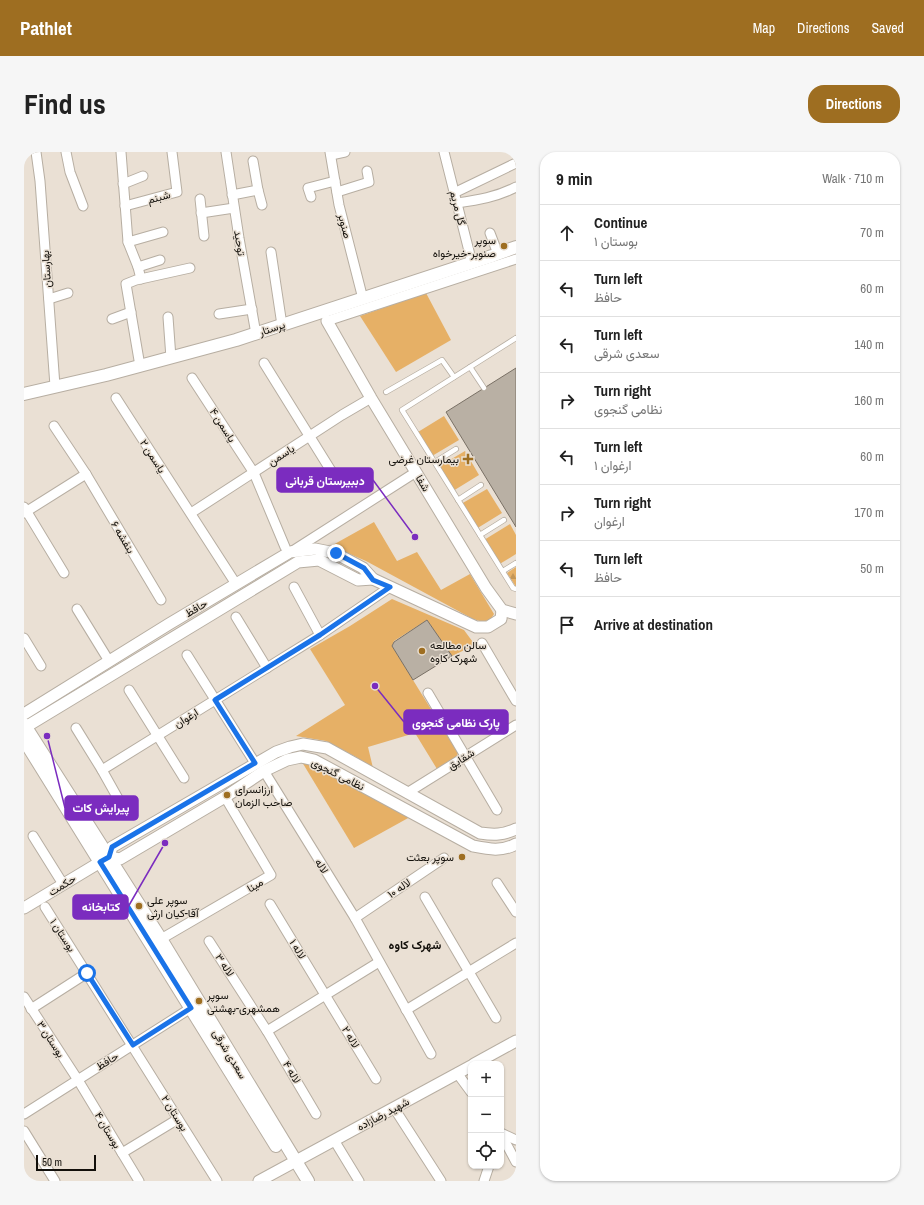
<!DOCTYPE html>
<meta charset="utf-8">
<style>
:root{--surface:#fff;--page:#f6f6f6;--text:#222;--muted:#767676;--line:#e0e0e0;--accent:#9e6e21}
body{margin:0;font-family:"Archivo Narrow",Vazirmatn,sans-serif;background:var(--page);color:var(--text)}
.controls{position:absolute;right:12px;bottom:12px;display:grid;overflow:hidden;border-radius:8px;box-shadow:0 1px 3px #0004}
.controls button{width:36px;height:36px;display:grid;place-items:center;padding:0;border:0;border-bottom:1px solid var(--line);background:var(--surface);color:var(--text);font:20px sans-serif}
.scale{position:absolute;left:12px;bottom:10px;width:60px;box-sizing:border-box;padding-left:4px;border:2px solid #13100b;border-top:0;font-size:11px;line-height:14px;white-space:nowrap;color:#13100b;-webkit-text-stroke:3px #eae0d4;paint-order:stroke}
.stop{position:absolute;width:12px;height:12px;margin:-9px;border:3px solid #1a73e8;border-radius:50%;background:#fff}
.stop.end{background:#1a73e8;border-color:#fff;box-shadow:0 1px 4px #0008}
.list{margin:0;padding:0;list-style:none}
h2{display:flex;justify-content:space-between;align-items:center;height:52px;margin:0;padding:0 16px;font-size:17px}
h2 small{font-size:13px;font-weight:400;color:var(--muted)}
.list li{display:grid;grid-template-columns:26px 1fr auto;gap:12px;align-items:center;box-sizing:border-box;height:56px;padding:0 16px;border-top:1px solid var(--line)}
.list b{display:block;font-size:15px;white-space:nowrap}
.list p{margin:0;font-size:13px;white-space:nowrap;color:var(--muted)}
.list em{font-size:13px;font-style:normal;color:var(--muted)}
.icon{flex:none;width:22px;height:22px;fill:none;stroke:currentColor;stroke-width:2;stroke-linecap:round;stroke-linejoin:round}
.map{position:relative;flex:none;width:492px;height:1029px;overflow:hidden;border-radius:16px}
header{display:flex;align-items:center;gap:24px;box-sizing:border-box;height:56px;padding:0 20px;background:var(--accent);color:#fff}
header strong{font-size:19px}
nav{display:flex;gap:22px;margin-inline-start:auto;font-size:14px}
.intro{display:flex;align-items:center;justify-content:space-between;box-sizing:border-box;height:96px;padding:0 24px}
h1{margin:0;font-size:28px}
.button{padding:10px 18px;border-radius:16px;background:var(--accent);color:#fff;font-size:14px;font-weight:700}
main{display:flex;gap:24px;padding:0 24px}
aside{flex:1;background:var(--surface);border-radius:16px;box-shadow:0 1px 3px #0004}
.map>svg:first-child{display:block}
.green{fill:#e6b066}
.forest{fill:url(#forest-firs)}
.building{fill:#b9b0a4;stroke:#797065}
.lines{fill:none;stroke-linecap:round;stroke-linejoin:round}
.service-casing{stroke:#b7aea2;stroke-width:6}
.minor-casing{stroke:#b7aea2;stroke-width:11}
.tertiary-casing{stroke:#b7aea2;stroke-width:13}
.secondary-casing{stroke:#b7aea2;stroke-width:14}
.service{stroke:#fff;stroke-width:4.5}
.minor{stroke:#fff;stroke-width:9}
.tertiary{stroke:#fff;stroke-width:11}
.secondary{stroke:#fff;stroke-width:12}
.route{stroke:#1a73e8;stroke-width:5}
.poi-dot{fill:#9e6e21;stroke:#eae0d4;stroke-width:1.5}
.labels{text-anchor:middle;stroke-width:3;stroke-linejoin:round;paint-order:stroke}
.street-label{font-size:11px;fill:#13100b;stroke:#eae0d4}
.poi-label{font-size:11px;fill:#13100b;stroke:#eae0d4;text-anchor:start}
.neighbourhood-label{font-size:12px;font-weight:bold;fill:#13100b;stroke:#eae0d4}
.leader{fill:none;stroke:#7b2cbf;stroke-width:1.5}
.callout-dot{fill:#7b2cbf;stroke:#eae0d4;stroke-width:1.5}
.callout{fill:#7b2cbf;stroke:#7b2cbf;stroke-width:1.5}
.callout-label{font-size:12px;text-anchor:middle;font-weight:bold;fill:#fff}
</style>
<header>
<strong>Pathlet</strong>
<nav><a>Map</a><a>Directions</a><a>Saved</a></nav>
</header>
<div class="intro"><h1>Find us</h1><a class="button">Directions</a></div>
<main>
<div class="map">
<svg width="492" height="1029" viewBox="0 0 492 1029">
<defs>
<pattern id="forest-firs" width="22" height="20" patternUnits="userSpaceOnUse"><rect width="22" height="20" fill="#e6b066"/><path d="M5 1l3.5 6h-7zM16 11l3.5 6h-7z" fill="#c49657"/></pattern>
</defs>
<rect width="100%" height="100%" fill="#eae0d4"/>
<g class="green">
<polygon points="402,141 427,188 372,220 336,164"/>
<polygon points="420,264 435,288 408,304 394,280"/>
<polygon points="441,299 455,323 429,339 414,315"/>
<polygon points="463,337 478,361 452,377 437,352"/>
<polygon points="350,370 373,409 393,400 417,438 446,422 470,462 467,467 459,470 449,467 342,409 307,394"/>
<polygon points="486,372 492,383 492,402 474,413 460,388"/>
<polygon points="368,447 440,478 451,493 428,504 403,468 370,489 368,494 434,601 432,606 413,617 391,581 344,595 349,616 332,605 302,589 272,584 321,553 286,497 326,474"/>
<polygon points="278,610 302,620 386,665 330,696"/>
</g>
<polygon class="forest" points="492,415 492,435 483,421"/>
<g class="building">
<polygon points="492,216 492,375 422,260"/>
<polygon points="403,468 428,504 389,528 368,494 370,490"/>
</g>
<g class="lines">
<defs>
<g id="service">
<polyline points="492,186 378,258 489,436 492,437"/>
<polyline points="446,215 460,236"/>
<polyline points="362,240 418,208 430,225"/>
<polyline points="411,310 432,297"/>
<polyline points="434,348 457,333"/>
<polyline points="456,383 480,368"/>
<polyline points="479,419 492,411"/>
</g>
<g id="minor">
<polyline points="12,0 16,29 31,234"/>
<polyline points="42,0 46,20 59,54"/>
<polyline points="97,0 104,90 114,115 117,127"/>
<polyline points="202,0 215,86 232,182"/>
<polyline points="306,0 315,53 339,147"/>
<polyline points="420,0 448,111"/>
<polyline points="307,3 321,0"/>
<polyline points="229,9 234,38"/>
<polyline points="99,32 119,24"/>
<polyline points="313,40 345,30 343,19"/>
<polyline points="430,41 492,11"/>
<polyline points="208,43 234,38 238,53"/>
<polyline points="287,45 284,36 311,29"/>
<polyline points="176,47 180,84"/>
<path d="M 433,51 C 454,48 473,45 492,35"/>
<polyline points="101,54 153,40 148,0"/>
<polyline points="177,61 210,56"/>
<polyline points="466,81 474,102"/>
<polyline points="104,90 139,80"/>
<polyline points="247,100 258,173"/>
<polyline points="114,115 136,108"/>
<polyline points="25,147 44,141"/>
<polyline points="195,162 228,157"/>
<polyline points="144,165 147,206"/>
<polyline points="88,167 107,160"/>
<polyline points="303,169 492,107"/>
<polyline points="240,211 314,330"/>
<polyline points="116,214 102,132 112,128 166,116"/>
<polyline points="168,226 230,321 261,395"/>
<polyline points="92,246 212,432"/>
<polyline points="30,274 62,322 137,448"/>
<polyline points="0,355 40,421"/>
<polyline points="0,361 62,322"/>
<polyline points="167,361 318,263 347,246"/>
<polyline points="267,400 392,320"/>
<polyline points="270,435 296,483"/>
<polyline points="53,457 85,509"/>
<polyline points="212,465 243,516"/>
<polyline points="0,486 17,514"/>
<polyline points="458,491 492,549"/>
<polyline points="163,503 231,611"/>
<polyline points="105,538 160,626"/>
<polyline points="404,541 473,658"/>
<polyline points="52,576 78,618 101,659"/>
<polyline points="78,618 296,483 366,435"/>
<polyline points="240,619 331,766 407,902"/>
<polyline points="383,641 492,573"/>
<polyline points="9,684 39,732"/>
<polyline points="473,731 492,760"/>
<polyline points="401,745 472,866"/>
<polyline points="246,752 352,927"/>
<polyline points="21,755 193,1029"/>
<polyline points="331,766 420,706"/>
<polyline points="137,787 247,723 201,645"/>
<polyline points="185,789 243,879 292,962"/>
<polyline points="0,845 54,928 115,1029"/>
<polyline points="7,857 63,821"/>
<polyline points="382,858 492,791"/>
<polyline points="243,879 355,810"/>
<polyline points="433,921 447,940"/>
<polyline points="370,956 417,1029"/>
<polyline points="0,962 167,856"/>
<polyline points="0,979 31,1029"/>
<polyline points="477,981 492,988"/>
<polyline points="477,982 492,1010"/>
<polyline points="310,988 335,1029"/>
<polyline points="98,1001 154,967"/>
<polyline points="460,1029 465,1014"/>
</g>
<g id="tertiary">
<polyline points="303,169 347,246 462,436 478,458 492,462"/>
<polyline points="0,562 145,472 266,400 291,397 311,401 339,416 349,427 452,475 464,475 477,467 478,458"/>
<polyline points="0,576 274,410 295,408 334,428 349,427"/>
<path d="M 85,705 L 88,695 L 252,600 L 266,595 L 279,592 L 303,596 L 456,681 C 470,683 479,683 492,677"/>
<path d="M 85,705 L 96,707 L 201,645 L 240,619 L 263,608 L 277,605 L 290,608 L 449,694 C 464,697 478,700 492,692"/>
<polyline points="0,756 83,706"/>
<polyline points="450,912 492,889"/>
<polyline points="235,1029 447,914"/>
</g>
<g id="secondary">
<polyline points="0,242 82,223 212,188 468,104 492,95"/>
<polyline points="0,572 137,787 284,1029"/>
<polyline points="0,588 252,994"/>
</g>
</defs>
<use href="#service" class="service-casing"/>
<use href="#minor" class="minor-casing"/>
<use href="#tertiary" class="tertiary-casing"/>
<use href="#secondary" class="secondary-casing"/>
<use href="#service" class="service"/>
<use href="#minor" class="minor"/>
<use href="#tertiary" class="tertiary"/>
<use href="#secondary" class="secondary"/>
</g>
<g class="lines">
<polyline class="route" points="63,821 109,893 167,856 76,710 85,705 88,695 231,611 191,548 296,483 366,435 349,428 340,416 312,401"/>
</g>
<g class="poi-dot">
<circle cx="480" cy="94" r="4"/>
<path d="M442 301h4v4h4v4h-4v4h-4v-4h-4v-4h4z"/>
<circle cx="398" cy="499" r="4"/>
<circle cx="203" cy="643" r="4"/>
<circle cx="438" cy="705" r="4"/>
<circle cx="115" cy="754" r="4"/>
<circle cx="175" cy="849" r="4"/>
</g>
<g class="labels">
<g class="street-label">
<text transform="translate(135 45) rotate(-15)" y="4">شبنم</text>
<text transform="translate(434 56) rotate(76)" y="4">گل مریم</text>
<text transform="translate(321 74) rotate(76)" y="4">صنوبر</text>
<text transform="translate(216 91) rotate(81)" y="4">توحید</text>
<text transform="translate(22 117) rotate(-94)" y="4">بهارستان</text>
<text transform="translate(248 176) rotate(-18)" y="4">پرستار</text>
<text transform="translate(199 273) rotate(57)" y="4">یاسمن ۴</text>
<text transform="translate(257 303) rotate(-33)" y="4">یاسمن</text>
<text transform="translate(129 304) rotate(57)" y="4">یاسمن ۲</text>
<text transform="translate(399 331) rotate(59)" y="4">شفا</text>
<text transform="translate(99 385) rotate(59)" y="4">بنفشه ۶</text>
<text transform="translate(172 456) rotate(-30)" y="4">حافظ</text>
<text transform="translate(162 566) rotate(-32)" y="4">ارغوان</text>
<text transform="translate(437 607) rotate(-32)" y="4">شقایق</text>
<text transform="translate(314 622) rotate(27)" y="4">نظامی گنجوی</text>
<text transform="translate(298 714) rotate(58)" y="4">لاله</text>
<text transform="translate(38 733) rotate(-32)" y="4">حکمت</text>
<text transform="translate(231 733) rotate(-31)" y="4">مینا</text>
<text transform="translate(375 736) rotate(-34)" y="4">لاله ۱۰</text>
<text transform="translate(39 783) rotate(57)" y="4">بوستان ۱</text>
<text transform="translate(274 797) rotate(58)" y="4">لاله ۱</text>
<text transform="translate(201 813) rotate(57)" y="4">لاله ۳</text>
<text transform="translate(327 885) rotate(59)" y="4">لاله ۲</text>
<text transform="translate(27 887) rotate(57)" y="4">بوستان ۳</text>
<text transform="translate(206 902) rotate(59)" y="4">سعدی شرقی</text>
<text transform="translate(83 909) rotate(-32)" y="4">حافظ</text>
<text transform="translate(268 920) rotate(59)" y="4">لاله ۴</text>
<text transform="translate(151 961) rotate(58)" y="4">بوستان ۲</text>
<text transform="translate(359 962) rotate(-28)" y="4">شهید رضازاده</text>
<text transform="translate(84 978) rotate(59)" y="4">بوستان ۴</text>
</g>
<g class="poi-label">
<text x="472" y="92" text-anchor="end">سوپر<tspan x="472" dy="13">صنوبر-خیرخواه</tspan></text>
<text x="435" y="311" text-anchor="end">بیمارستان غرضی</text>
<text x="406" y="497">سالن مطالعه<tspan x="406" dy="13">شهرک کاوه</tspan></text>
<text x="211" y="641">ارزانسرای<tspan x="211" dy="13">صاحب الزمان</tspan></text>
<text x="430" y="709" text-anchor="end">سوپر بعثت</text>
<text x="123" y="752">سوپر علی<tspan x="123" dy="13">آقا-کیان ارثی</tspan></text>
<text x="183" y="847">سوپر<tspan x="183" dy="13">همشهری-بهشتی</tspan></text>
</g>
<g class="neighbourhood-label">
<text x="391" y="797">شهرک کاوه</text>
</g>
</g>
<path class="leader" d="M391 385L349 328M351 534L380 570M23 584L41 656M141 691L104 755"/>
<g class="callout-dot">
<circle cx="391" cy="385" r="4"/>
<circle cx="351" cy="534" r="4"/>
<circle cx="23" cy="584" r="4"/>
<circle cx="141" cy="691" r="4"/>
</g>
<g class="callout">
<rect x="253" y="316" width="96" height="24" rx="4"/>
<rect x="380" y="558" width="104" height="24" rx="4"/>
<rect x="41" y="644" width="73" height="24" rx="4"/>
<rect x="49" y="743" width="55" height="24" rx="4"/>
</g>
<g class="callout-label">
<text x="301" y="333">دببیرستان قربانی</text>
<text x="432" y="575">پارک نظامی گنجوی</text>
<text x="77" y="660">پیرایش کات</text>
<text x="77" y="759">کتابخانه</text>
</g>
</svg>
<div class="controls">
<button>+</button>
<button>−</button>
<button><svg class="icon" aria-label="locate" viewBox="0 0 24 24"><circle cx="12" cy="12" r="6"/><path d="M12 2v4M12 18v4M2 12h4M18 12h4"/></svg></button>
</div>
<div class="scale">50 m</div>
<div class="stop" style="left:63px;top:821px"></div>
<div class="stop end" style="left:312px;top:401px"></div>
</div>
<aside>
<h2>9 min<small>Walk · 710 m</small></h2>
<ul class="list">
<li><svg class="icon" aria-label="ahead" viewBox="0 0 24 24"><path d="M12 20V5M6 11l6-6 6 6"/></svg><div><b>Continue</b><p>بوستان ۱</p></div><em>70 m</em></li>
<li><svg class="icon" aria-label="left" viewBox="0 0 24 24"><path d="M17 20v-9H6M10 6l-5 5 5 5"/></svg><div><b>Turn left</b><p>حافظ</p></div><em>60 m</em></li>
<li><svg class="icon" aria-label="left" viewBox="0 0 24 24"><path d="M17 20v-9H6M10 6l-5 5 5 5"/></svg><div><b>Turn left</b><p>سعدی شرقی</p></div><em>140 m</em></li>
<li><svg class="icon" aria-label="right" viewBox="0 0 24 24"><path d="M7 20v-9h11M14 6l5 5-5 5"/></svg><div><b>Turn right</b><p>نظامی گنجوی</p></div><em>160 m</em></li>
<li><svg class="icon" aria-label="left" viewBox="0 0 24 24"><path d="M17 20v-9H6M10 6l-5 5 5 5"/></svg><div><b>Turn left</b><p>ارغوان ۱</p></div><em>60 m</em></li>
<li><svg class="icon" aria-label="right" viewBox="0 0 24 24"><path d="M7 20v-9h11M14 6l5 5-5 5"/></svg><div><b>Turn right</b><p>ارغوان</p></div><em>170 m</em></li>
<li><svg class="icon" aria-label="left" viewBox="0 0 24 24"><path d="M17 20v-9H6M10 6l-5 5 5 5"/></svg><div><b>Turn left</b><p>حافظ</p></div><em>50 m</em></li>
<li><svg class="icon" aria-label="arrive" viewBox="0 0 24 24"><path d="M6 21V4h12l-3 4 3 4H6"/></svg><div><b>Arrive at destination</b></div></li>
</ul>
</aside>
</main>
